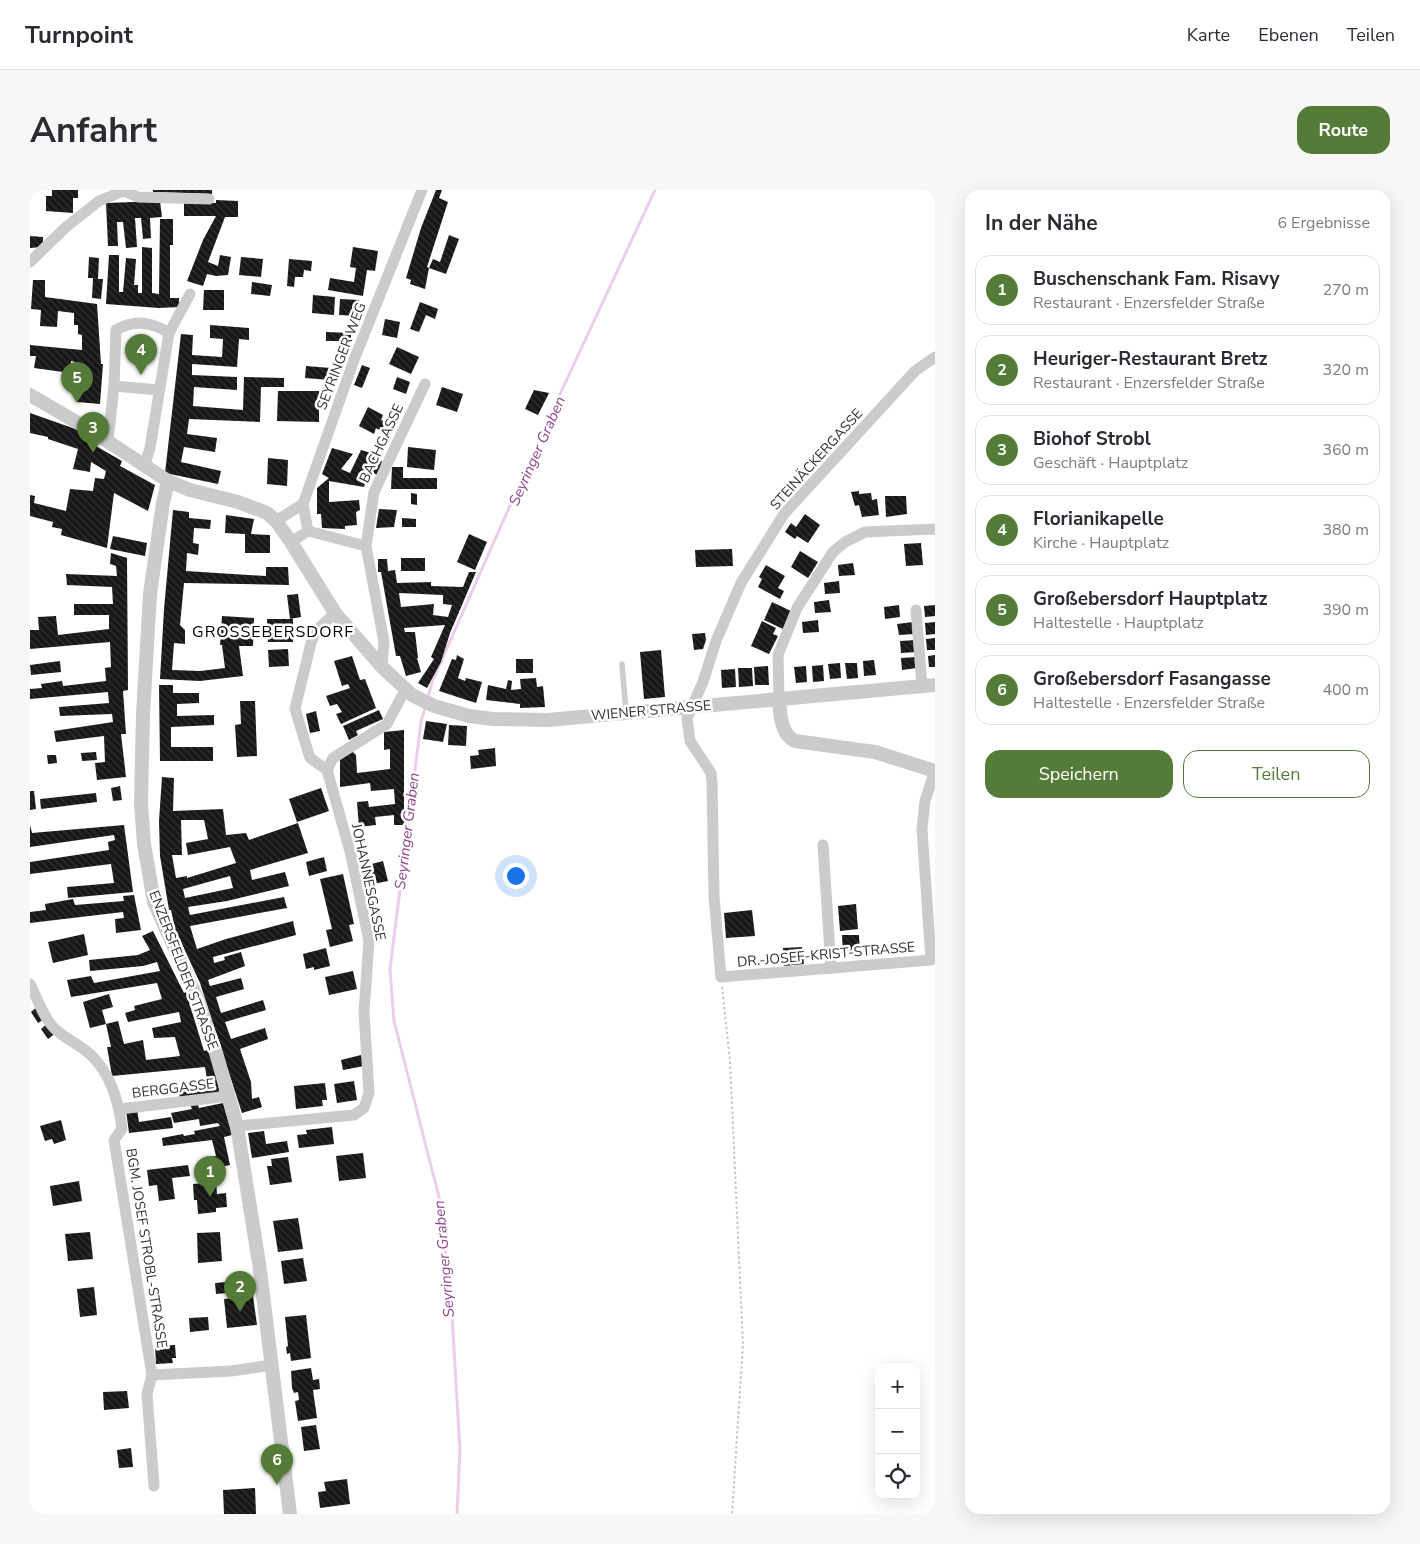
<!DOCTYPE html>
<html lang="de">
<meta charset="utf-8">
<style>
:root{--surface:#fff;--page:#f7f7f7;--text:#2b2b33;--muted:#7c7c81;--line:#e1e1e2;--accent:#547c38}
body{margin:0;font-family:"Nunito Sans",sans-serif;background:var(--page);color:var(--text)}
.controls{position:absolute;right:15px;bottom:15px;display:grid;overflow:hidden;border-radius:10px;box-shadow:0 5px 20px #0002}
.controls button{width:45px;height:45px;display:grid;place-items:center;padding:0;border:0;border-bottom:1px solid var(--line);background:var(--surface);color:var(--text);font:25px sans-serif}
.you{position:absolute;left:485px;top:685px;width:18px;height:18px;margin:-12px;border:4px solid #fff;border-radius:50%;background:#1a73e8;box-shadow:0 0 0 8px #1a73e833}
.badge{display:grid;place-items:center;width:32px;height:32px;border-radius:50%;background:var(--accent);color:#fff;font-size:16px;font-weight:700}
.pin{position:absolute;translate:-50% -41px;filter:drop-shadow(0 1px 2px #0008)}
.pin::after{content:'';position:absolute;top:26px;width:18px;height:15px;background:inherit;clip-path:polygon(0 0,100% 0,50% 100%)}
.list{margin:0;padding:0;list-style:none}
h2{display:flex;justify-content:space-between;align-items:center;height:65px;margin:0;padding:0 20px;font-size:21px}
h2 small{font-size:16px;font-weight:400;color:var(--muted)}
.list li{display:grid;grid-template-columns:32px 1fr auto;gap:15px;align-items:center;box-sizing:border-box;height:70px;margin:0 10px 10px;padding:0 10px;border:1px solid var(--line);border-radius:15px}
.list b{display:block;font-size:19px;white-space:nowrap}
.list p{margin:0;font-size:16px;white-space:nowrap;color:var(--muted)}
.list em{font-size:16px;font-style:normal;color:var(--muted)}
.actions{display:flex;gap:10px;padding:15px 20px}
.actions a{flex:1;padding:11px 0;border:1px solid var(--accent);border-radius:15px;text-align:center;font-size:18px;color:var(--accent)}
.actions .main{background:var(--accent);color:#fff}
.icon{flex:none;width:28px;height:28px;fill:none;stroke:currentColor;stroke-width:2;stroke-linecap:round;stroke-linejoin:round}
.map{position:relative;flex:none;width:905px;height:1324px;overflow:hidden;border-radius:15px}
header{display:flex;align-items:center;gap:30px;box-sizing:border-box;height:70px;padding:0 25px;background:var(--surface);border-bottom:1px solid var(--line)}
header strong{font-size:24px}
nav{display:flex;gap:28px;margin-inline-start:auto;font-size:18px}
.intro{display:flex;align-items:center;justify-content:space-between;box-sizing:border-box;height:120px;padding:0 30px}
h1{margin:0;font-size:35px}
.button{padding:12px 22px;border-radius:15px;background:var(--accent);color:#fff;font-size:18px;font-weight:700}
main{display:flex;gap:30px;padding:0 30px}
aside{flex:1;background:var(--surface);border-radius:15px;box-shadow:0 5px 20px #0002}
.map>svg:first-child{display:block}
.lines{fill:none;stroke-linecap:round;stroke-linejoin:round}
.stream{stroke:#ecceec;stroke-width:3}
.building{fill:url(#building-back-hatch);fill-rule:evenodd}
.path{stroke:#c5c5c5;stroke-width:2;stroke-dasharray:2.5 2.5;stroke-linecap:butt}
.service{stroke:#cbcbcb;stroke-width:5.5}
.minor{stroke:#cbcbcb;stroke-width:11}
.tertiary{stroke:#cbcbcb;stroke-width:14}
.labels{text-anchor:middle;stroke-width:5;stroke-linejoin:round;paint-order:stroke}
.street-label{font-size:14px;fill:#313131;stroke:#fff}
.water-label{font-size:15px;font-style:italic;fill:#914290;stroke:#fff}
.quarter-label{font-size:16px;letter-spacing:1px;fill:#000;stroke:#fff}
</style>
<header>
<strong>Turnpoint</strong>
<nav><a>Karte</a><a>Ebenen</a><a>Teilen</a></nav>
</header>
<div class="intro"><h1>Anfahrt</h1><a class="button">Route</a></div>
<main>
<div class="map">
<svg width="905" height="1324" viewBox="0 0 905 1324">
<defs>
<pattern id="building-back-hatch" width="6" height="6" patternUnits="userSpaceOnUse" patternTransform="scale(1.25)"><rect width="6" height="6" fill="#181818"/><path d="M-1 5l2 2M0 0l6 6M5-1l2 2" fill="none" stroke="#313131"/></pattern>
</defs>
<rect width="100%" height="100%" fill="#fff"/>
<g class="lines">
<g class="stream">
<polyline points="398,508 402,492 517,232 625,0"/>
<polyline points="395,517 391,532 360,779 364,831 410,1011 422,1126 430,1260 427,1324"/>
</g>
</g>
<g class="building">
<polygon points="22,0 48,0 48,8 43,8 43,23 16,21 16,6 22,6"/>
<polygon points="123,0 182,0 182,4 123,2"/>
<polygon points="406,0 412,0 409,8 418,12 397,77 399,78 395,99 380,94 381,90 376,88 391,38"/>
<polygon points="186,10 208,11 208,27 195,27 178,72 188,76 190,65 201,67 198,85 186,86 177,84 173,96 157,91 173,50 186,26 154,26 154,12 186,13"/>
<polygon points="130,11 132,27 120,28 121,48 113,49 111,28 105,28 107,57 96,58 93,32 87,32 88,56 78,56 76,13"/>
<polygon points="130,29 143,29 143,55 140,55 140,108 149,108 149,117 129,118 76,114 79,65 89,65 89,102 93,102 96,68 106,69 104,95 108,95 108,103 112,103 112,57 122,58 122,103 129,104"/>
<polygon points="419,45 429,49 416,84 399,78 403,69 410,72"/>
<polygon points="0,46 13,47 13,57 0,58"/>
<polygon points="323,57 348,61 345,81 337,80 333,106 298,100 300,88 324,92 326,78 320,77"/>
<polygon points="59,67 69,68 68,89 73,89 71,109 62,108 63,88 58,88"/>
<polygon points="211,67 233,69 231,87 209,85"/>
<polygon points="259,69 282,71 281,81 274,80 273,87 265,87 264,97 257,96"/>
<polygon points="3,90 15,90 15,107 67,114 71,174 73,174 70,214 47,212 50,173 41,171 40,183 4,178 6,166 0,166 0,155 52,160 52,145 48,144 48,135 44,135 44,123 28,121 27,137 10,136 11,120 1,119"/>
<polygon points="222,92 242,95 240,106 221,104"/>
<polygon points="174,100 194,100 194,120 173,120"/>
<polygon points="283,105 305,107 304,125 282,123"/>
<polygon points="310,109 329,110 328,126 309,125"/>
<polygon points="390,112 408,119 405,129 396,125 389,142 380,139"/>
<polygon points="355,129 370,132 367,148 352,145"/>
<polygon points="180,135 219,138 219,150 209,149 207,177 162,174 162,185 207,187 207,200 164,197 163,216 213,220 214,187 254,188 254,197 231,197 230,232 159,229 157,244 187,248 185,262 154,257 151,272 191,281 188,294 135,283 151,144 163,145 162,165 192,167 193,149 180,148"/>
<polygon points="296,142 321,143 321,151 296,151"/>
<polygon points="367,157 389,167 381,184 359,174"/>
<polygon points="332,175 340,178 332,198 324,195"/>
<polygon points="276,176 301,178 300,190 275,188"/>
<polygon points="367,187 380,192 376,204 363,199"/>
<polygon points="412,197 433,204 427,222 406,215"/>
<polygon points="504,200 519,203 508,225 495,219"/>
<polygon points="248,201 289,201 289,232 247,231"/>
<polygon points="338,217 353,225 351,230 356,232 351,241 346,238 344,244 329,236"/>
<polygon points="0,223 54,242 52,248 92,271 90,276 125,295 118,321 84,303 77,358 31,345 32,339 22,337 23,332 0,326 0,305 5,306 4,313 36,321 40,299 63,301 65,288 74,289 76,281 61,272 60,282 43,279 48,259 18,249 18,247 0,243"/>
<polygon points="378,257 406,260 404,280 377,277"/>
<polygon points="302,258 323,264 311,279 320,283 331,260 345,264 344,269 352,271 348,285 342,283 341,287 337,286 334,297 299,291 299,312 329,310 330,320 326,322 327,335 315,336 315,339 292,338 291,324 287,324 287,298 299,288 292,284"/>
<polygon points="238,268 258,270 257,296 237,294"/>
<polygon points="362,277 373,277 373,288 407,288 407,299 361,299"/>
<polygon points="829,301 829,304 841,303 842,310 847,309 849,325 832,327 829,315 825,316 821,302"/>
<polygon points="381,303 387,304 387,315 381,314"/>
<polygon points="855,306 876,306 877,324 856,327"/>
<polygon points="349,319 367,320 364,337 346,338"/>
<polygon points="143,320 159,322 159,328 181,330 180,339 164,338 163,353 169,354 168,365 157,363 156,381 236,386 236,377 258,377 259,395 154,393 150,435 155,440 155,454 144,453 142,480 170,481 195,478 192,455 190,455 192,426 224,428 223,456 209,456 213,486 170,491 130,489 134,419"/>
<polygon points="775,324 790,335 778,353 767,346 765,349 755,342 761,333 766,337"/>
<polygon points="196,325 224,329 221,344 240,345 240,363 215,363 215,344 195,343"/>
<polygon points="372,328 386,329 386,337 372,337"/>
<polygon points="439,344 457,352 445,380 427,372"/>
<polygon points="83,346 117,353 115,366 80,359"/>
<polygon points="891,353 893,375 876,376 874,354"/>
<polygon points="702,359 703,376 666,377 665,360"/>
<polygon points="770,361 788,372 778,388 761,377"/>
<polygon points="81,363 97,368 98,500 93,501 96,544 91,544 96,587 67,590 65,573 75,572 74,546 26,552 24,541 83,532 82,524 30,526 29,517 79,513 78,502 0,509 0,499 12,498 11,494 32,491 33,496 76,491 75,478 81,477 80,452 0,459 0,440 9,440 8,427 26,426 28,445 79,439 79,425 44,425 44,414 83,414 82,397 37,395 36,384 87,386 86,376 80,374"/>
<rect x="371" y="368" width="24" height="13"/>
<path d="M 348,369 L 357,369 L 358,381 L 365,380 L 367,393 L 401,392 L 401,396 L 433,397 L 439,382 L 446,382 L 420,443 L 411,472 L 397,498 L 388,493 L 404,469 L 401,467 L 415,435 L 374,438 L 375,442 L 385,442 L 388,468 L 387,468 L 391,482 L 376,486 L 370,466 L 366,466 L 351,382 L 348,382 ZM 369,403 L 413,405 L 413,414 L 422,415 L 418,427 L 403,425 L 404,414 L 371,417 Z"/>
<polygon points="823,373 825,385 809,386 808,375"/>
<polygon points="736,375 755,386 748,398 754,401 750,409 728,397 732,389 729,387"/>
<polygon points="809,391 810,403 795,404 794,393"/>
<polygon points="268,404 271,427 260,429 257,405"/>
<polygon points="799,410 801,422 785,423 784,412"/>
<polygon points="742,412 761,421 753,439 734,430"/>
<polygon points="869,415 870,427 855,429 854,417"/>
<polygon points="905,415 905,426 895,427 894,416"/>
<polygon points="237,429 263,429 263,452 238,452"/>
<polygon points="788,430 789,442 773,443 772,432"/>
<polygon points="732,431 746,438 743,444 748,446 739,464 721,456"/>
<polygon points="883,432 884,444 869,445 867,434"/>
<polygon points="905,432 905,444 896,445 895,433"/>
<polygon points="675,443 676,450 673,459 664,460 662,444"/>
<polygon points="905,448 905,460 897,460 896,449"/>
<polygon points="886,450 887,462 871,463 870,451"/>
<polygon points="258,459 259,476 239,477 238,460"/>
<polygon points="631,460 635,507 614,509 610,462"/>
<polygon points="427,465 434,469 428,488 435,491 436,488 452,492 446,513 409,501 422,469 426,470"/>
<polygon points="905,465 905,477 899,477 898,466"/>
<polygon points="322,466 330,490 335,489 346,518 311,534 306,524 312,522 307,514 300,516 296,506 320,498 318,494 312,496 304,471"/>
<polygon points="886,467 887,478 872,480 871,468"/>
<rect x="486" y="469" width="17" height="14"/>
<polygon points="844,470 846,485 834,486 833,471"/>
<polygon points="30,471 31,482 1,485 0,475"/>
<polygon points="810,473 811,488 800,489 798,474"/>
<polygon points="815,473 827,473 828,488 817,489"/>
<polygon points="793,475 794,491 783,492 782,476"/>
<polygon points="738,476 739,495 725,495 724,477"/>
<polygon points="776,476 777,492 766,493 764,477"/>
<polygon points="708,478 722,478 723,496 709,497"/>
<polygon points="705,479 706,497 692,498 691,480"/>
<polygon points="506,488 507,497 513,496 515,517 490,518 490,514 456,510 458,495 476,499 478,490 482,491 481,500 491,499 490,489"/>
<polygon points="129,495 143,495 143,503 169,503 169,513 147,514 147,526 184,525 184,535 141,537 141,557 183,557 183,571 130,571"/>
<polygon points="210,511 225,511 227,566 207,567 205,535 211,534"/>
<polygon points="349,520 353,529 326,541 328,545 319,550 313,536"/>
<polygon points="286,521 290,541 280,543 276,524"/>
<polygon points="396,531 417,534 413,552 393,549"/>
<polygon points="419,535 437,536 436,556 418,555"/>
<polygon points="374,540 374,635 364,635 364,625 345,627 346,635 329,637 327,612 338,611 339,617 365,614 364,599 341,601 340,593 310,597 310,567 320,559 326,565 327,583 360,579 360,559 354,560 354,542"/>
<polygon points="465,558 466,576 441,579 440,566 449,565 448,560"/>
<polygon points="66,562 67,570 52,571 51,563"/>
<polygon points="17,565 26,565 27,573 18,574"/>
<path d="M 132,587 L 144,588 L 143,621 L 193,619 L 196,645 L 216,643 L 219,650 L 268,633 L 278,663 L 220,680 L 222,690 L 255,682 L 259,696 L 197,711 L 158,717 L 160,725 L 254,707 L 257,718 L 160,736 L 167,759 L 196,749 L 263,731 L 266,745 L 183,767 L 184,773 L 195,770 L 194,767 L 211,762 L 215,776 L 178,790 L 180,796 L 211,788 L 214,799 L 186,807 L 191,823 L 233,810 L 236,820 L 195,832 L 201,849 L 235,838 L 238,849 L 210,859 L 221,892 L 222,909 L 229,907 L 232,917 L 212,923 L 170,793 L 145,739 L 141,720 L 139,720 L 130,666 L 129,631 ZM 151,630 L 174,630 L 178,649 L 156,653 L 158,665 L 200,657 L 206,673 L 157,688 L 157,686 L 146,688 L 142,665 L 152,665 ZM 200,686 L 203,698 L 155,708 L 153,699 Z"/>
<polygon points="90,596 92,610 83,611 81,598"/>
<polygon points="291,598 299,621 267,632 259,609"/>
<polygon points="0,601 4,601 6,619 0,620"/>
<polygon points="66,603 67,612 11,619 10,609"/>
<polygon points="0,635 2,643 94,635 103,702 38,708 37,697 84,693 81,674 0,684 0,672 79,660 78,652 85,650 84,645 0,657"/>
<polygon points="294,667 297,681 279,686 276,672"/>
<polygon points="353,671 358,691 338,695 334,676"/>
<polygon points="313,684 324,734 319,735 323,751 300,757 296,740 302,739 290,689"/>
<polygon points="104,705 111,740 86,743 85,729 94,728 93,722 0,733 0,722 16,720 15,714 43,709 45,715 94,711 93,706"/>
<polygon points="826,714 828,739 810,741 808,716"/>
<polygon points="722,720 725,746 696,748 694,723"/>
<polygon points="123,741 154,803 156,802 174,861 181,859 190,905 150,910 149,900 178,896 175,877 82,886 77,857 81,857 76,834 88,831 94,854 113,850 116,870 150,866 145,847 124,848 122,838 151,832 149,822 98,832 95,823 105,820 104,816 132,809 127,793 41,807 37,790 61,786 64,793 130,781 127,772 113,776 60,781 59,770 108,765 120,760 112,746"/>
<polygon points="54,744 58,765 23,773 18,752"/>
<polygon points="812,745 829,745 830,765 813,766"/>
<polygon points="772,757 774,774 754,776 753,758"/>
<polygon points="296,758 300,776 284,780 284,777 276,779 273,764"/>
<polygon points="323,781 327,799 299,805 295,787"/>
<polygon points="79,804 83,817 72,820 76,834 60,838 53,812"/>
<polygon points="8,816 16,828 8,833 1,822"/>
<polygon points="18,833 26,843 18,849 11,839"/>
<polygon points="331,865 334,876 313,880 311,870"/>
<polygon points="324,891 327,910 307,913 304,894"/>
<polygon points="295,893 297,910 292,910 293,916 266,919 264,896"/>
<polygon points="167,912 169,918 193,913 202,945 194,947 200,975 182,979 179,967 186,966 182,950 133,956 132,948 153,944 154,946 165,944 164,941 190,936 188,933 170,936 169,929 144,933 141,923 162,919 160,914"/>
<polygon points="107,919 109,932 141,927 143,938 99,943 96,920"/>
<polygon points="31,930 36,950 24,954 22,949 15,951 10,936"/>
<polygon points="302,937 304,954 269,958 267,945 277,944 276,940"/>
<polygon points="234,941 236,954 257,951 259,962 222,968 218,943"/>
<polygon points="333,963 336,988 309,991 306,966"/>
<polygon points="258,967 262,992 240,995 237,976 242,976 241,969"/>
<polygon points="158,975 160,986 142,988 145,1009 129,1011 127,995 119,996 117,980"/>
<polygon points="49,991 52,1011 23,1016 20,996"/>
<polygon points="186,992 187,1004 196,1003 197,1017 186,1018 186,1022 168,1024 167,1010 164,1010 163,994"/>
<polygon points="268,1028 273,1059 248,1062 243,1031"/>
<polygon points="60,1042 63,1069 38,1071 35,1044"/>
<polygon points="190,1042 192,1071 168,1073 167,1043"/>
<polygon points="273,1068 277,1091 254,1094 251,1071"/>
<polygon points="218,1084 220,1101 186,1104 185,1093 207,1091 207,1085"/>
<polygon points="64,1097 67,1125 50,1127 47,1099"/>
<polygon points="223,1106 227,1135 197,1138 194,1109"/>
<polygon points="276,1125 281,1168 261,1171 260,1163 257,1164 256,1157 258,1156 255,1127"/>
<polygon points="178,1127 179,1140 160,1142 159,1128"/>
<polygon points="145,1155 146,1168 142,1168 143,1173 126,1174 125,1156"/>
<polygon points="281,1178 283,1190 289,1189 290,1199 283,1200 287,1228 268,1231 265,1211 269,1210 268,1202 264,1203 262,1198 261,1181"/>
<polygon points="97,1201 99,1218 74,1220 73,1202"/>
<polygon points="286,1235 290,1259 274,1261 271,1237"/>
<polygon points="101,1258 103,1277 89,1278 87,1260"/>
<polygon points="317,1289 320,1314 290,1318 288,1302 296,1301 294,1292"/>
<polygon points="225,1298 226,1324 194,1324 193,1300"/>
</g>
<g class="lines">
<polyline class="path" points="692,797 700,871 713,1155 702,1324"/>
<polyline class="service" points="592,474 596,522"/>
<g class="minor">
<polyline points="93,1 108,7 179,9"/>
<polyline points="0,72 36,37 69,11 96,0"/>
<polyline points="139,143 160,104"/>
<polyline points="84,196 129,200"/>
<path d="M 78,251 L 84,196 L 86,140 C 104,129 122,132 139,143 L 120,258 L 114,277"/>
<polyline points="273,314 278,341"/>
<polyline points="246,331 273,314 324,170 392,0"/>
<polyline points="261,352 278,341 336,356"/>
<polyline points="886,420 892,496"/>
<polyline points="352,477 354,452 336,356 344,302 395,194"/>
<polyline points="749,508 748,465 767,418 803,362 815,352 835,342 905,339"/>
<polyline points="297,580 280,568 265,519 281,453 286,441 305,423"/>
<polyline points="905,580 895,611 892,639 901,770 691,787 684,706 682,593 681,583 660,551 657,528 673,492 686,451 711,393 754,324 885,181 905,167"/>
<polyline points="793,655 801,778"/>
<path d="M 0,794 C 7,808 13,827 24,838 C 35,849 51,855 62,866 C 81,885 89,913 92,939 L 84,950 L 122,1185 L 201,1181 L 242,1175"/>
<polyline points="90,919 199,906"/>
<polyline points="207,936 324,925 334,918 339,903 334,822 339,751 321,665 297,580 303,568 357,534 375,500"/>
<polyline points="122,1185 117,1204 124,1296"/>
</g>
<g class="tertiary">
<polyline points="0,205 62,241 138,291 160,300 208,312 237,323 246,331 261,352 305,423 352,477 382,505 404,516 439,526 463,529 518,530 905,495"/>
<polyline points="138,291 133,313 120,404 113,524 111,613 114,654 124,712 166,806 186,863 207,936 229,1073 260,1324"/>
<path d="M 749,508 C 750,523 750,543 765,551 L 845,562 L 905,581"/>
</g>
</g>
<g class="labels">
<g class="street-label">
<text transform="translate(311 166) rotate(-69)" y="5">SEYRINGER WEG</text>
<text transform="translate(351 253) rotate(-65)" y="5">BACHGASSE</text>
<text transform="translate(786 269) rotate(-48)" y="5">STEINÄCKERGASSE</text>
<text transform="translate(621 520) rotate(-5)" y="5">WIENER STRASSE</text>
<text transform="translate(339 692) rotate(78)" y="5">JOHANNESGASSE</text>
<text transform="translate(796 764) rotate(-5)" y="5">DR.-JOSEF-KRIST-STRASSE</text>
<text transform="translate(154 780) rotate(69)" y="5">ENZERSFELDER STRASSE</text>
<text transform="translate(143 898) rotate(-7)" y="5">BERGGASSE</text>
<text transform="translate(117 1058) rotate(81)" y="5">BGM. JOSEF STROBL-STRASSE</text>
</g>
<g class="water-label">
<text transform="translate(507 261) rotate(-66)" y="5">Seyringer Graben</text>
<text transform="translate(377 641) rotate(-83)" y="5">Seyringer Graben</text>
<text transform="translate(414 1069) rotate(-95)" y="5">Seyringer Graben</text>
</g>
<g class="quarter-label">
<text x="243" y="447">GROSSEBERSDORF</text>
</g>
</g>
</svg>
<div class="controls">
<button>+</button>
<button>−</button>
<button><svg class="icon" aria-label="locate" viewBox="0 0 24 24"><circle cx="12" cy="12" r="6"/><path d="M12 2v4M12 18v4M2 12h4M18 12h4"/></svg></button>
</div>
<div class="you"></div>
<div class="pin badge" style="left:180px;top:1007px">1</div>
<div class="pin badge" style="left:210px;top:1122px">2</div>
<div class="pin badge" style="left:63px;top:263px">3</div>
<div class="pin badge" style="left:111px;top:185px">4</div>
<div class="pin badge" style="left:47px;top:213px">5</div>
<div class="pin badge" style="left:247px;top:1295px">6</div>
</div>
<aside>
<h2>In der Nähe<small>6 Ergebnisse</small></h2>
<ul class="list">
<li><span class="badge">1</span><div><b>Buschenschank Fam. Risavy</b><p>Restaurant · Enzersfelder Straße</p></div><em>270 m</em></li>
<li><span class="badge">2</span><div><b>Heuriger-Restaurant Bretz</b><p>Restaurant · Enzersfelder Straße</p></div><em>320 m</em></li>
<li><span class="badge">3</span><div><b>Biohof Strobl</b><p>Geschäft · Hauptplatz</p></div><em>360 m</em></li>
<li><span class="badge">4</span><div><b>Florianikapelle</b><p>Kirche · Hauptplatz</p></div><em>380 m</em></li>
<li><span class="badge">5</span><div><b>Großebersdorf Hauptplatz</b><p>Haltestelle · Hauptplatz</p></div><em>390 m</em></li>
<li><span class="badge">6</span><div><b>Großebersdorf Fasangasse</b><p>Haltestelle · Enzersfelder Straße</p></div><em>400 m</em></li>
</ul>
<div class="actions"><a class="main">Speichern</a><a>Teilen</a></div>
</aside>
</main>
